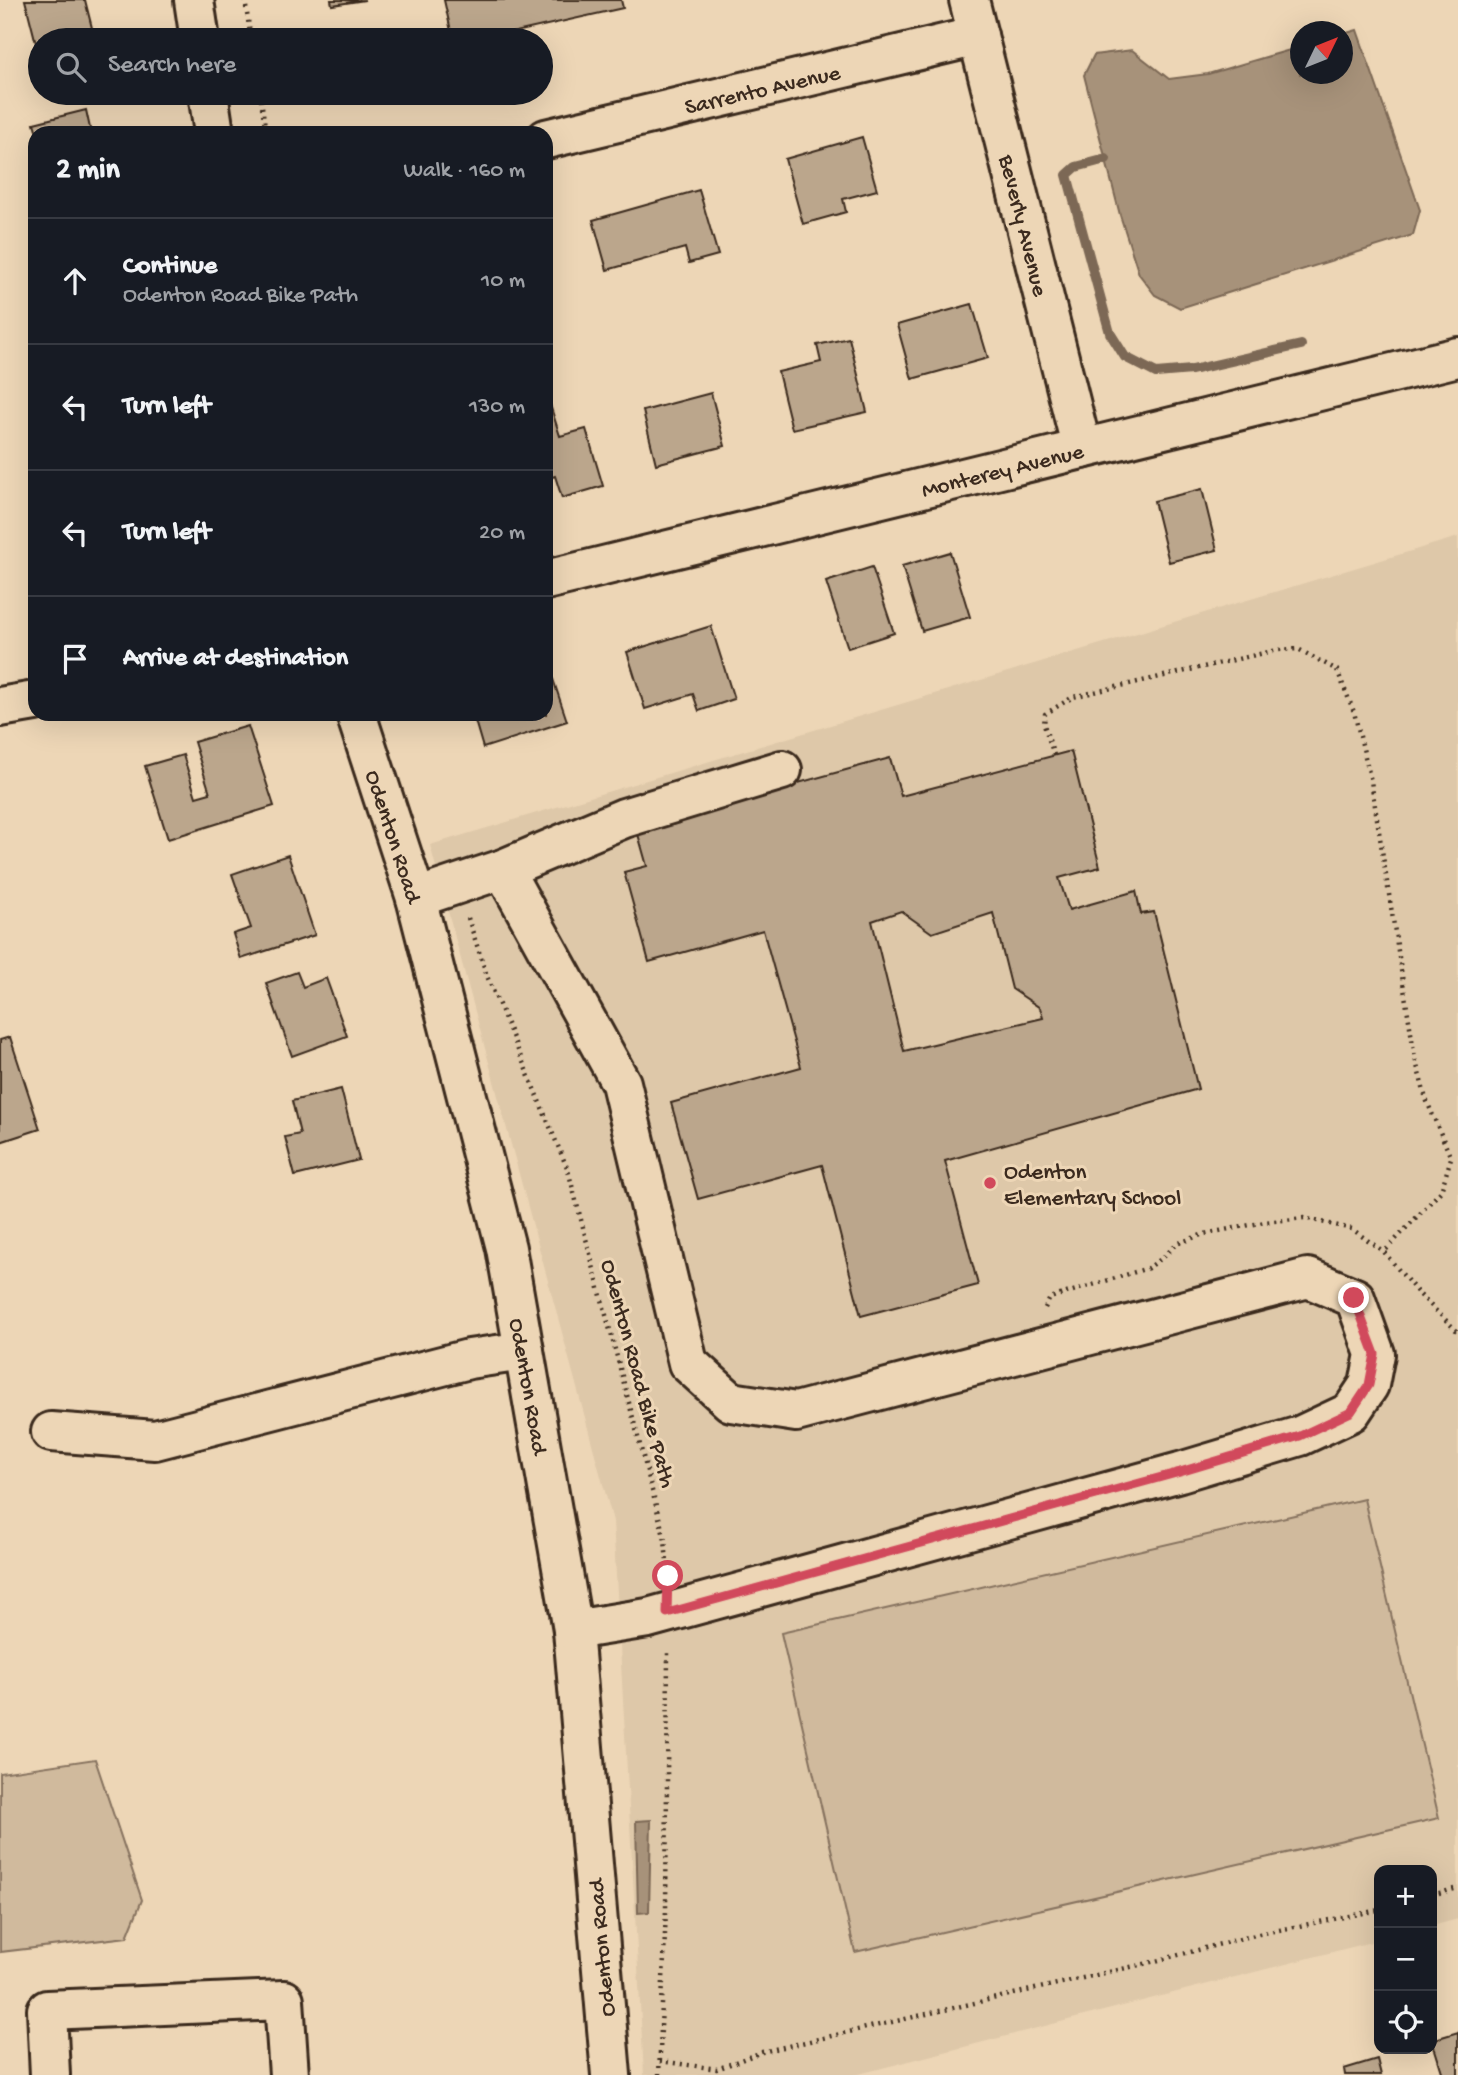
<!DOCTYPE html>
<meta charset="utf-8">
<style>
:root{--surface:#171b24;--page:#242831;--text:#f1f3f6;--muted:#9ea1a6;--line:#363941}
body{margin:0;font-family:"Gochi Hand",sans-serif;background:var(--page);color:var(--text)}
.controls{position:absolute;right:21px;bottom:21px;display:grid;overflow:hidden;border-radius:14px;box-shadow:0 7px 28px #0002}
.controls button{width:63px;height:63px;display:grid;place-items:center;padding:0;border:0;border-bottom:2px solid var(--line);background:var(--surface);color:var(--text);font:35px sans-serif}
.compass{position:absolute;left:1290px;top:21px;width:63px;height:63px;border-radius:50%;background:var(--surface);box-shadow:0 7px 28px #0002;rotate:47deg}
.stop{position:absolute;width:21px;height:21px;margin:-16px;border:5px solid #d1495b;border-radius:50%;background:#fff}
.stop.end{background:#d1495b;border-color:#fff;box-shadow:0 2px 7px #0008}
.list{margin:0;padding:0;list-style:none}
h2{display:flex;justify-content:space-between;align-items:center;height:91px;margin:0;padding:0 28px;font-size:30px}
h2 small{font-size:23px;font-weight:400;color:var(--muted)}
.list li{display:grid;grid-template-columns:46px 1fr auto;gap:21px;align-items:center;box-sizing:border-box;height:126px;padding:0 28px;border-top:2px solid var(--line)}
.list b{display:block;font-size:26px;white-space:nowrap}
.list p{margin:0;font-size:23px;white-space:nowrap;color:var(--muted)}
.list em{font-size:23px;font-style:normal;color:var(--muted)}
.icon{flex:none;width:38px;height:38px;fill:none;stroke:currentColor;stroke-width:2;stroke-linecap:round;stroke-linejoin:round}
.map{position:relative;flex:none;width:1458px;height:2075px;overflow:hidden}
.search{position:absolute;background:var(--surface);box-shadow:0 7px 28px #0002;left:28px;top:28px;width:525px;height:77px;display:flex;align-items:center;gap:18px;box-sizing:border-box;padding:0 24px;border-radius:38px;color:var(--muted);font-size:26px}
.panel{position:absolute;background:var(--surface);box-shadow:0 7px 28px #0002;left:28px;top:126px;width:525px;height:595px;border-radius:21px}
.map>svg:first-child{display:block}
.built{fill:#dec8a9}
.green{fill:#d0ba9d;stroke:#86725e;stroke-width:2}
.water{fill:#a7927a;stroke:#7c6855;stroke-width:2}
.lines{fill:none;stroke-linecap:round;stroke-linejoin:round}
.stream{stroke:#7c6855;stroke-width:10}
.building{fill:#bba68c;stroke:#3b2a1e;stroke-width:2;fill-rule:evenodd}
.minor-casing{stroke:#3b2a1e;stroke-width:44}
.path{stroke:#3b2a1e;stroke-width:4.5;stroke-dasharray:2 5;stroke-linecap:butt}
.minor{stroke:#edd6b6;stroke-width:38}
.route{stroke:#d1495b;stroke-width:9}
.poi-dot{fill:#d1495b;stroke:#edd6b6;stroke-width:2.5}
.labels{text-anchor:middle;stroke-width:6;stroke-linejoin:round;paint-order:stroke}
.street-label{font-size:23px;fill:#3b2a1e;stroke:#edd6b6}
.poi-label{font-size:23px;fill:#3b2a1e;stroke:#edd6b6;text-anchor:start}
</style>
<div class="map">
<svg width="1458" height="2075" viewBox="0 0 1458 2075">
<rect width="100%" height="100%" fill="#edd6b6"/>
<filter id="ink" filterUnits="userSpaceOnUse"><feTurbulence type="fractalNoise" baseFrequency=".0143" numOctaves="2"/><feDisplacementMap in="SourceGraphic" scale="14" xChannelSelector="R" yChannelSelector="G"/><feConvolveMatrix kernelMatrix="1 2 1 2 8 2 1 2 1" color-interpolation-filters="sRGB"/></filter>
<g filter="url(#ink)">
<polygon class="built" points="1458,537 1458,1919 1432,1926 1432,1870 1379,1870 1379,1940 855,2075 644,2075 613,1521 430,845"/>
<g class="green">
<polygon points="1364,1499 1439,1818 855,1952 781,1633"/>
<polygon points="95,1759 142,1900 127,1937 0,1952 0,1773"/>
</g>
<g class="water">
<polygon points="1357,30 1420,210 1413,235 1180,308 1155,295 1139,274 1120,215 1084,75 1094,55 1132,50 1169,79 1208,74 1300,47 1300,74 1342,74 1343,34"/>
<polygon points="651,1820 649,1912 638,1913 636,1821"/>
</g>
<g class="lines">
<polyline class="stream" points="1106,159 1076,167 1067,175 1110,333 1125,357 1156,373 1192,370 1301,345"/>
</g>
<g class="building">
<polygon points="25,0 85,0 95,40 40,40 40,59"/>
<polygon points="331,0 365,0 332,5"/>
<polygon points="444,0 621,0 623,8 480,40 453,40"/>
<polygon points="86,110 91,133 37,133 34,123"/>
<polygon points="862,137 877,190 843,199 846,212 803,224 785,159"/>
<polygon points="699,190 718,255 689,263 685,248 607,270 593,220"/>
<polygon points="972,304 988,358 912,379 897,325"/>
<polygon points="849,338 867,412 792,429 778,372 821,362 817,345"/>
<polygon points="546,392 560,436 586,429 603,486 562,498 555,476 546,479"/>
<polygon points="711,393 725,446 656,464 643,411"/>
<polygon points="1202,489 1217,550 1169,562 1154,501"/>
<polygon points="950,552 970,617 922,631 902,566"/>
<polygon points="872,567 894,633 848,648 826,582"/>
<polygon points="711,626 734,699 699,711 693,694 645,709 627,652"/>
<polygon points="551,673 567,721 483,748 473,714 546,714 546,675"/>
<polygon points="248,726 274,806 168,839 145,766 183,755 196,797 210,793 194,742"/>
<path d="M 1071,751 L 1100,867 L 1059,878 L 1069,910 L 1136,891 L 1141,914 L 1154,912 L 1198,1089 L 945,1161 L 978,1285 L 861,1316 L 822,1165 L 698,1199 L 671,1103 L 801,1067 L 763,930 L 649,962 L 624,872 L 647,866 L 636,827 L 890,758 L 901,796 ZM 901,911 L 932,933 L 993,913 L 1012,989 L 1040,1008 L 1043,1018 L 904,1051 L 872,921 Z"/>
<polygon points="288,855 315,935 241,959 233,934 251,928 232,874"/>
<polygon points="297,972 303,987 326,978 347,1036 292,1056 266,983"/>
<polygon points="10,1037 40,1129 0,1142 0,1040"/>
<polygon points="341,1089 359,1160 295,1176 285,1137 300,1134 292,1101"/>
<polygon points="1458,2032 1458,2075 1443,2075 1432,2040"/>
<polygon points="1377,2059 1381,2075 1345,2075 1344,2069"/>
</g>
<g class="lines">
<defs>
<g id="minor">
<polyline points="194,0 200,40"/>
<polyline points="969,0 1082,449"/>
<polyline points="208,93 214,133"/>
<polyline points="546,139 978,36"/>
<polyline points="546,580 1458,357"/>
<polyline points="0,707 35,701"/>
<polyline points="356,714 416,898 506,1248 573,1630 611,2075"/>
<polyline points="503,869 621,1083 688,1363 731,1402 796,1412 1308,1278 1355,1298 1375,1354 1369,1385 1351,1412 1300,1436 1180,1472 648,1618 573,1630"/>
<polyline points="416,898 503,869 624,818 782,770"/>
<polyline points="51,1432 155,1440 469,1359 524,1351"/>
<polyline points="50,2075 47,2010 284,2000 289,2075"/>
</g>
</defs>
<use href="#minor" class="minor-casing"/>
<g class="path">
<polyline points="245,0 251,40"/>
<polyline points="260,93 266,133"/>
<polyline points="1054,755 1044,725 1045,714 1073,697 1277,650 1298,649 1337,670 1354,712 1371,781 1415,1058 1426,1099 1451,1158 1441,1191 1384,1252"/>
<polyline points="468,918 487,976 568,1170 665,1540 668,1574"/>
<polyline points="1045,1308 1050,1298 1148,1268 1164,1257 1176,1244 1204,1234 1265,1222 1304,1218 1352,1229 1384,1252 1417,1292 1458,1332"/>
<polyline points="1432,1895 1458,1888"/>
<polyline points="660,2061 717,2069 762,2052 1148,1963 1259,1934 1379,1910"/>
<polyline points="659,2075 666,1910 668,1653"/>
</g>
<use href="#minor" class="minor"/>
</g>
</g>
<g class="lines" filter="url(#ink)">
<polyline class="route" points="668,1576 667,1613 1180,1472 1300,1436 1351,1412 1369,1385 1375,1354 1354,1298"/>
</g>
<circle class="poi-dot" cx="990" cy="1183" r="7"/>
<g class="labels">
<g class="street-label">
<text transform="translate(762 88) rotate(-13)" y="8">Sarrento Avenue</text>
<text transform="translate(1025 225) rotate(76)" y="8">Beverly Avenue</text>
<text transform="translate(1002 469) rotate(-14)" y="8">Monterey Avenue</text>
<text transform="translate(395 836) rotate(72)" y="8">Odenton Road</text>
<text transform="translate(640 1373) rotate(75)" y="8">Odenton Road Bike Path</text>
<text transform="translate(530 1386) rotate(80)" y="8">Odenton Road</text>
<text transform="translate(600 1948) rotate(-95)" y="8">Odenton Road</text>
</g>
<g class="poi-label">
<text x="1004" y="1178">Odenton<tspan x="1004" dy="26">Elementary School</tspan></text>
</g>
</g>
</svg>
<div class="controls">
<button>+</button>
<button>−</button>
<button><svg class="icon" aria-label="locate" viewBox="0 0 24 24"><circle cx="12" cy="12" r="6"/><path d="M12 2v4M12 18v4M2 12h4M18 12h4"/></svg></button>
</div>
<svg class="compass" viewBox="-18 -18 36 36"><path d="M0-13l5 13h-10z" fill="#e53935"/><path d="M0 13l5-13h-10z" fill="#9ea1a6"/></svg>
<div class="stop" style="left:668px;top:1576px"></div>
<div class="stop end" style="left:1354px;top:1298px"></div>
<div class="search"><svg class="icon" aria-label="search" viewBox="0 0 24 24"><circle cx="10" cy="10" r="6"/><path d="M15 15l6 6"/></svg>Search here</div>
<section class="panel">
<h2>2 min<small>Walk · 160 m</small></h2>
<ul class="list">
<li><svg class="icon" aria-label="ahead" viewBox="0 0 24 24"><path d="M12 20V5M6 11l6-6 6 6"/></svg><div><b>Continue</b><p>Odenton Road Bike Path</p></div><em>10 m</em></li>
<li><svg class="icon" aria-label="left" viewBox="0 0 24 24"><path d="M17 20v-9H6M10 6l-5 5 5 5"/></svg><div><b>Turn left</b></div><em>130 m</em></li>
<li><svg class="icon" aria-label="left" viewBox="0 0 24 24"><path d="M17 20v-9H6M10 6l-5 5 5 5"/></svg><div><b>Turn left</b></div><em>20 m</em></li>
<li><svg class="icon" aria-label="arrive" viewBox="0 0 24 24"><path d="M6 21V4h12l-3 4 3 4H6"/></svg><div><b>Arrive at destination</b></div></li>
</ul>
</section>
</div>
